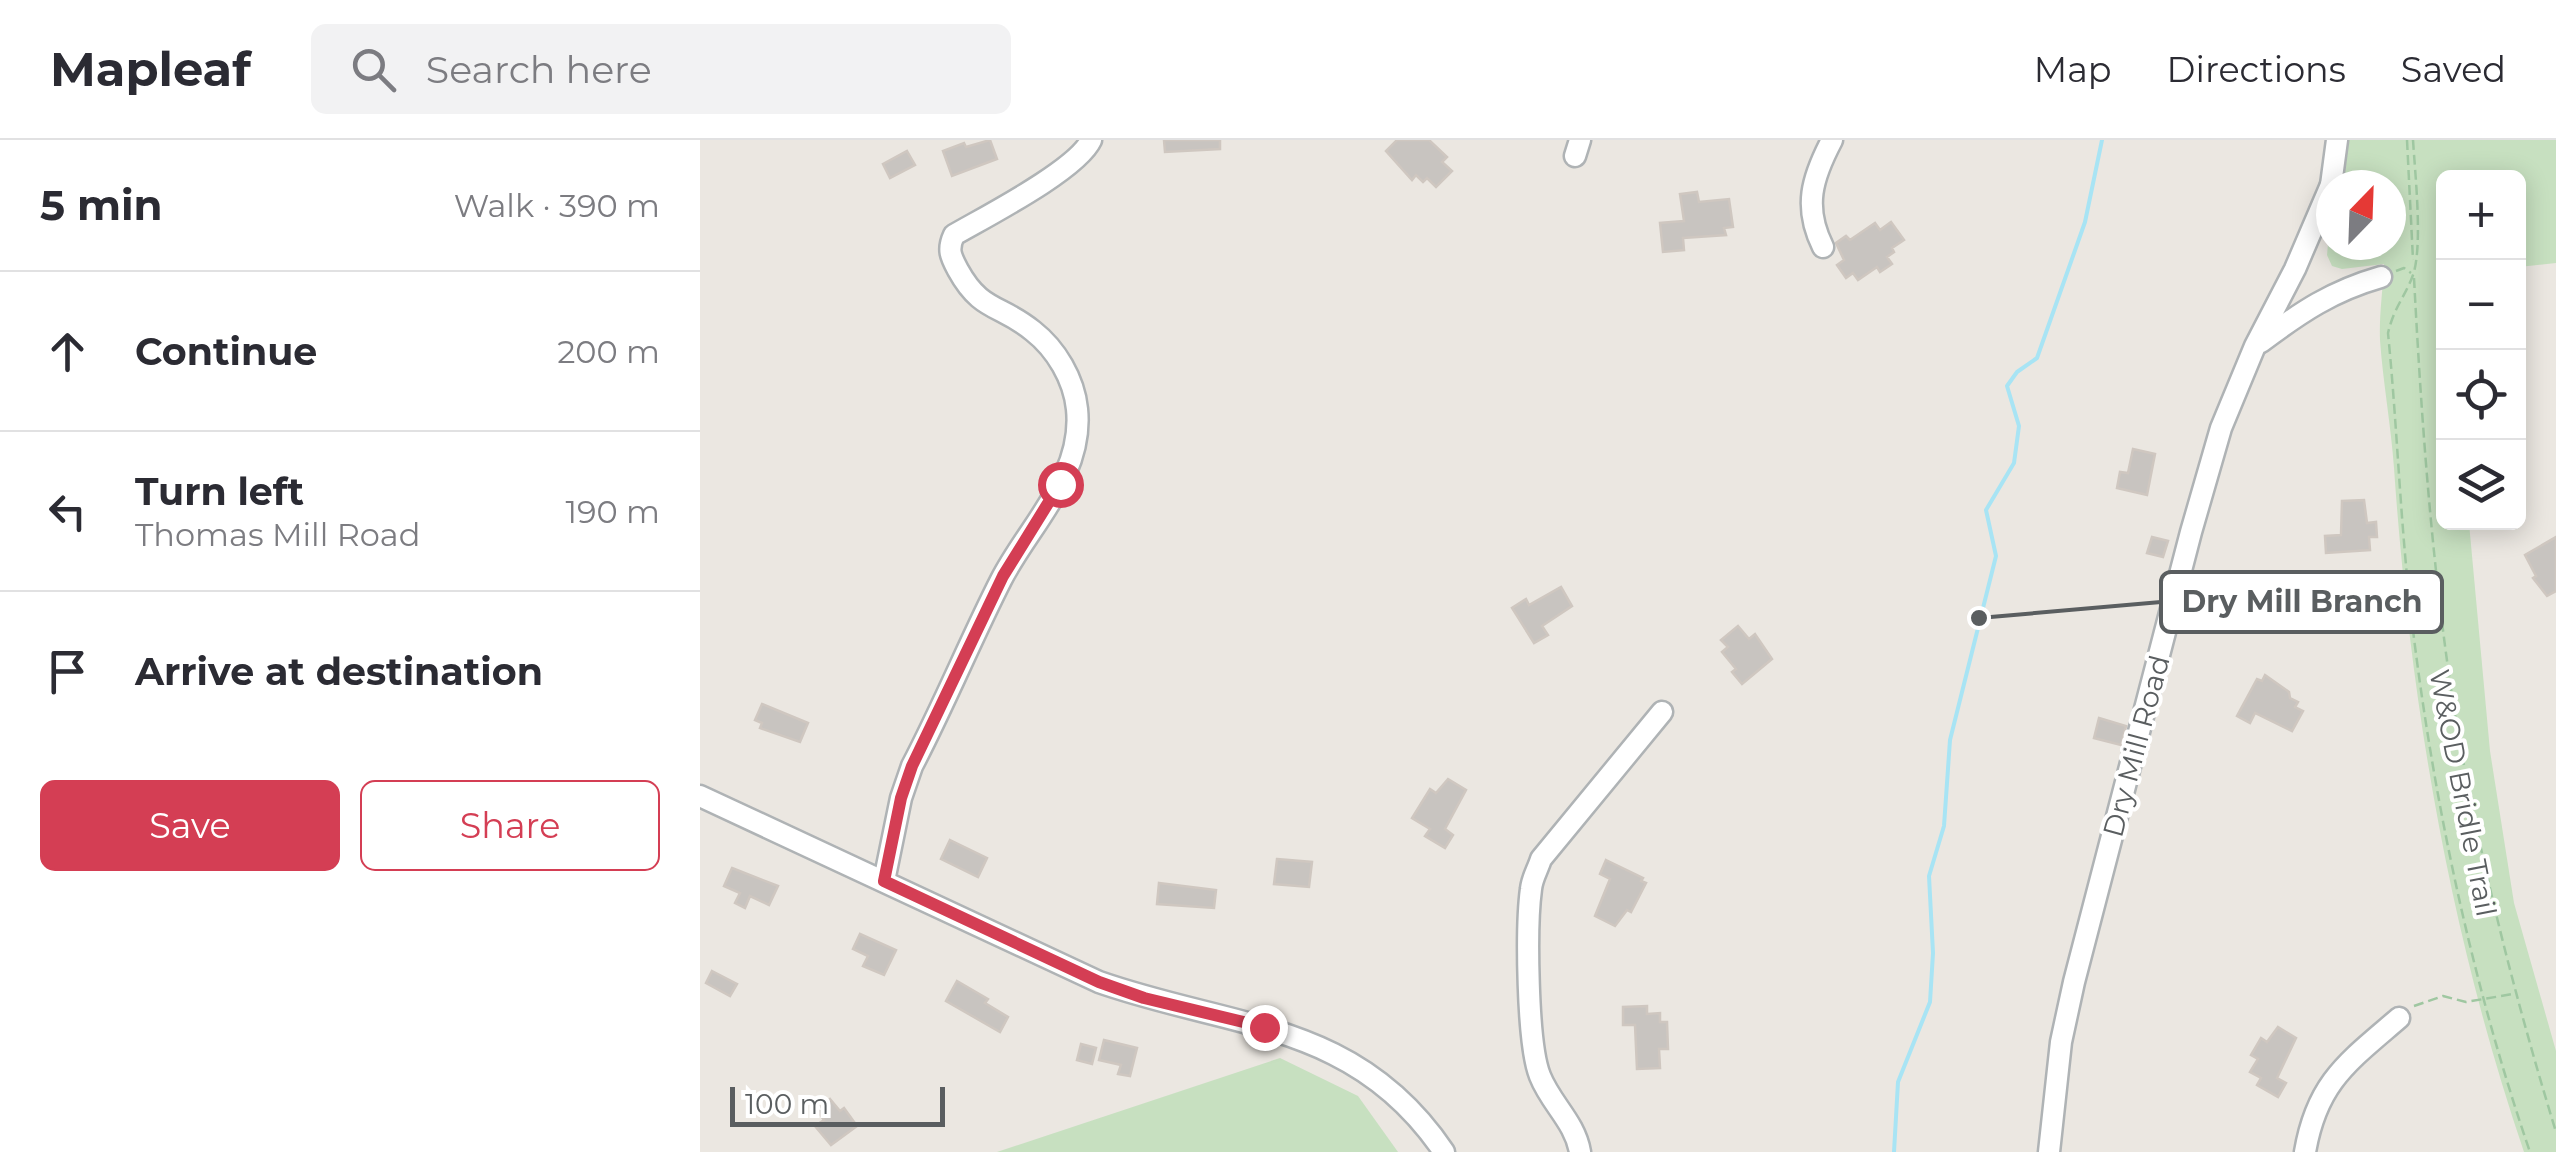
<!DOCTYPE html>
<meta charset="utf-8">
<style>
:root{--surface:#fff;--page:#f2f2f3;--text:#2b2b33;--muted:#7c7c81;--line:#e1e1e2;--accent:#d43e54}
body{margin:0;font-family:Montserrat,sans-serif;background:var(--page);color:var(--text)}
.controls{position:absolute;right:30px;top:30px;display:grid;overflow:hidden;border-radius:15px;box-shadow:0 5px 25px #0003}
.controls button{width:90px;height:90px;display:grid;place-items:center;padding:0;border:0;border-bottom:2px solid var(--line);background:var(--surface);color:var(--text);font:50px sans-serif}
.compass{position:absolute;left:1616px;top:30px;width:90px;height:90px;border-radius:50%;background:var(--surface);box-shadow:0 5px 25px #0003;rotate:23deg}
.scale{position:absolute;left:30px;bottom:25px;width:215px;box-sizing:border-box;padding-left:10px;border:5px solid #5a5e60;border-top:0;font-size:28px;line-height:35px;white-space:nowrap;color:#5a5e60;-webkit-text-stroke:8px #fff;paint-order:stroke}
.stop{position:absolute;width:30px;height:30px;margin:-22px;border:8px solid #d43e54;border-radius:50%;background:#fff}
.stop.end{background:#d43e54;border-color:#fff;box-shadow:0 2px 10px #0008}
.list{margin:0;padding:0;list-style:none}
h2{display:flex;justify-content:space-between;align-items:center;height:130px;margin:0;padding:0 40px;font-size:42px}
h2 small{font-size:32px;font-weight:400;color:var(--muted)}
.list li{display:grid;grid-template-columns:65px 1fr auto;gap:30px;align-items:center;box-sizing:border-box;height:160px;padding:0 40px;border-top:2px solid var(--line)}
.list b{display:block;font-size:38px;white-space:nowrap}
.list p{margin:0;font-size:32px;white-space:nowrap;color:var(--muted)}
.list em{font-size:32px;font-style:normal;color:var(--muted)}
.actions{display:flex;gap:20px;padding:30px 40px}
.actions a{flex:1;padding:22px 0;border:2px solid var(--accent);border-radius:15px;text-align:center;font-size:35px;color:var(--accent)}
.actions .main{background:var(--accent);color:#fff}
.icon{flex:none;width:55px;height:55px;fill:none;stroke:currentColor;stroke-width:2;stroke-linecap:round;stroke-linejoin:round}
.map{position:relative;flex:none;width:1856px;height:1012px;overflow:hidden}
header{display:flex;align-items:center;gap:60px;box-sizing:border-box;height:140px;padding:0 50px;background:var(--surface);border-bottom:2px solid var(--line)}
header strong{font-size:48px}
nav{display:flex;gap:55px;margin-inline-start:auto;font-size:35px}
.search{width:700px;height:90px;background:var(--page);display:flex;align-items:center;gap:25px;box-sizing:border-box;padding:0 35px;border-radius:15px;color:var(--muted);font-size:38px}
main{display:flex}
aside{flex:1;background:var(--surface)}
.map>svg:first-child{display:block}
.green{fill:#c7e0c0}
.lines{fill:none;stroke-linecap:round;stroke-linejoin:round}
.stream{stroke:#a8e4f4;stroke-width:4}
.building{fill:#c8c4c0;stroke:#cfc7c0;stroke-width:2.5}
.minor-casing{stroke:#afb3b5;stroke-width:25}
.path{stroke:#9fc7a1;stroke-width:2.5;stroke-dasharray:10 5;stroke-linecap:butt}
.minor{stroke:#fff;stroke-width:20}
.route{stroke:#d43e54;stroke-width:12}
.labels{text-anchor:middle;stroke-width:8;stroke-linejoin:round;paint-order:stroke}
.street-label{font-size:28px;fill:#5a5e60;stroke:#fff}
.leader{fill:none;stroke:#5a5e60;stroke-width:4}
.callout-dot{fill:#5a5e60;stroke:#fff;stroke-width:4}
.callout{fill:#fff;stroke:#5a5e60;stroke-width:4}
.callout-label{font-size:30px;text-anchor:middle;font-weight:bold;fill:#5a5e60}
</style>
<header>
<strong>Mapleaf</strong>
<div class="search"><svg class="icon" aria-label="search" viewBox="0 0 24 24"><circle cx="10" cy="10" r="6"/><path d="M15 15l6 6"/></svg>Search here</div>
<nav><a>Map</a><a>Directions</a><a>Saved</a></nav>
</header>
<main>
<aside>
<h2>5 min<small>Walk · 390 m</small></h2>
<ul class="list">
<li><svg class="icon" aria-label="ahead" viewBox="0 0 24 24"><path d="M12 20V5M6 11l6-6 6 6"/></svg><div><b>Continue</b></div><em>200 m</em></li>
<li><svg class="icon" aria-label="left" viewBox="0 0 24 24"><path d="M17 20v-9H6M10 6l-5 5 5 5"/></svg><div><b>Turn left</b><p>Thomas Mill Road</p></div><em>190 m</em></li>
<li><svg class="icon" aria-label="arrive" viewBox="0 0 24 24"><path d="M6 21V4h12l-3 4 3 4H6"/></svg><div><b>Arrive at destination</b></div></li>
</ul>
<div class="actions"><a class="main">Save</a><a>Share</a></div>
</aside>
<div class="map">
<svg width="1856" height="1012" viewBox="0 0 1856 1012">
<rect width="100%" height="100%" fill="#ebe7e1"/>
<g class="green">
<path d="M 1637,0 L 1856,0 L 1856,123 L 1819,127 L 1818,38 L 1744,38 L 1744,382 L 1769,383 L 1790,611 L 1814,763 L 1856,911 L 1856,1012 L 1824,1012 C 1749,792 1710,560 1694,328 C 1691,285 1683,243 1680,200 C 1679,175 1683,149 1684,124 L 1642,129 L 1632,126 L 1627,115 L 1631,71 L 1631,105 L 1691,105 L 1691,45 L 1634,45 Z"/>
<polygon points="580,918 658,956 698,1012 297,1012"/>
</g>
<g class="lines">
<polyline class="stream" points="1194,1012 1198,942 1230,862 1233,813 1229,736 1244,686 1250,600 1296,416 1286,370 1314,323 1319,286 1307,246 1317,232 1337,218 1385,82 1402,0"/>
</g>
<g class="building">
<polygon points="290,0 297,19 252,36 243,11 264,3 266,7"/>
<polygon points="464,0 520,0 520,9 465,12"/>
<polygon points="697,0 729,0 747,17 742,22 752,31 736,47 727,38 723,42 716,35 712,40 686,11"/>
<polygon points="207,11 215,25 190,38 183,24"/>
<polygon points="997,52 999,62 1029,59 1033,87 1024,88 1026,95 983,98 984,110 963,112 960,83 984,81 980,54"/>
<polygon points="1191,82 1204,100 1192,108 1194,112 1187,117 1192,124 1180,132 1177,127 1158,140 1153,133 1146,138 1137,125 1144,120 1136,103 1146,96 1150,100 1175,83 1180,90"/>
<polygon points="1433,309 1455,314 1447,355 1417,348 1420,332 1428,333"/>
<polygon points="1664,360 1667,383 1676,382 1677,397 1669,397 1670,410 1626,413 1625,396 1641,395 1642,361"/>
<polygon points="1452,397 1468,401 1463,417 1447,413"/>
<polygon points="1856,397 1856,451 1847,456 1833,438 1836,436 1825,415"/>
<polygon points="861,447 872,466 842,486 848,495 834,503 812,468 826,459 829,465"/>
<polygon points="1038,486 1049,499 1055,494 1072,519 1042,544 1032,532 1036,529 1022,512 1028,507 1021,500"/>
<polygon points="1565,535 1589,552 1590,558 1598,562 1595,567 1603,571 1592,591 1555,573 1550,583 1537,576 1557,539 1562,541"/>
<polygon points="62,564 108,583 100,602 60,588 62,583 55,580"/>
<polygon points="1399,578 1426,586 1421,605 1394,598"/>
<polygon points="748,639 766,650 745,689 753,695 745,708 725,696 730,689 712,678 730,649 736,653"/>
<polygon points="250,700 287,718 278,737 241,719"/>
<polygon points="577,719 612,722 609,747 574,744"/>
<polygon points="906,720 943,738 941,741 946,743 931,772 927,770 915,786 895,776 910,739 900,734"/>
<polygon points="32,728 78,746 69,765 50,756 45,768 35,763 40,753 24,746"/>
<polygon points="459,743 516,750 514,768 457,764"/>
<polygon points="160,794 196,810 184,835 163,826 168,816 153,809"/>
<polygon points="12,831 37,844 30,856 6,843"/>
<polygon points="257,841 288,859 285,863 308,877 300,892 246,861"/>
<polygon points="947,866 947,874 960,873 960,882 967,882 968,909 959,909 960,928 937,929 935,885 923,885 923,867"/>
<polygon points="1578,887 1596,898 1577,938 1586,943 1578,957 1557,945 1561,938 1550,932 1558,919 1551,915 1561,898 1567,902"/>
<polygon points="404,900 437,908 430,936 418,934 421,925 399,920"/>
<polygon points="381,904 396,908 392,924 377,920"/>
<polygon points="130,959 140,971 144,968 157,986 131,1005 115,986 124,980 116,969"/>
</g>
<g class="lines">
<defs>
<g id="minor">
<polyline points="875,16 880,0"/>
<polyline points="1631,45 1637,0"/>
<path d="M 1123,107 C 1103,67 1112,38 1132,0"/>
<path d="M 1561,202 C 1601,172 1632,151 1681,137"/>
<path d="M 0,656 L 399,842 C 533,889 656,881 744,1012"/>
<path d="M 184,741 L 201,658 L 212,626 C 244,565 270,501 301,440 C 329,385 384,336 377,269 C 374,239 356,209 333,191 C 300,164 281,172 258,130 C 251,117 247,110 254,95 C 285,77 377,30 391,0"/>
<path d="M 880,1012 C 875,982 851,964 840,936 C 827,904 826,786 831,749 C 832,738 838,729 841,719 L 962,572"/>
<polyline points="1349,1012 1361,902 1374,842 1491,392 1521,288 1555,206 1595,129 1631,45"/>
<path d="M 1605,1012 C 1617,942 1648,922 1699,878"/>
</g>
</defs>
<use href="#minor" class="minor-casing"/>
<g class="path">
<polyline points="1707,0 1713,120"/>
<path d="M 1713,0 C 1715,33 1723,106 1713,135 C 1705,157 1694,167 1688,193 C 1697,284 1700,375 1710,465 C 1731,649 1770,837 1830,1012"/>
<polyline points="1696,131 1704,128 1711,133"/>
<path d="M 1714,138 C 1722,290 1733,443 1758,593 C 1782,728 1816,861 1856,992"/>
<polyline points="1714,866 1743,856 1766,862 1813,854"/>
</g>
<use href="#minor" class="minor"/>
</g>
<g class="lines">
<polyline class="route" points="360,344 303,436 212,626 201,658 184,741 399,842 444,858 564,887"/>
</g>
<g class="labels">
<g class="street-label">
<text transform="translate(1436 606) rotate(-75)" y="10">Dry Mill Road</text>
<text transform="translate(1763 653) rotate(79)" y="10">W&amp;OD Bridle Trail</text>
</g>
</g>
<path class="leader" d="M1279 478L1461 462"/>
<circle class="callout-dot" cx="1279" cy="478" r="10"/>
<rect class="callout" x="1461" y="432" width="281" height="60" rx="10"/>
<g class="callout-label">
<text x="1602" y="472">Dry Mill Branch</text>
</g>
</svg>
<div class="controls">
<button>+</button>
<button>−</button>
<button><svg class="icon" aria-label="locate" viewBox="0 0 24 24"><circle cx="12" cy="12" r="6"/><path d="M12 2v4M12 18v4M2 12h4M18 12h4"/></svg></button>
<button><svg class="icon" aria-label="layers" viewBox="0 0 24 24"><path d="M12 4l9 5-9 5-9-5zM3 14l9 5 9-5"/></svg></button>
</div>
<svg class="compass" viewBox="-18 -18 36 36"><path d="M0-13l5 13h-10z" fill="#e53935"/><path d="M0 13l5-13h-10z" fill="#7c7c81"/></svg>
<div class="scale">100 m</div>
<div class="stop" style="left:360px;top:344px"></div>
<div class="stop end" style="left:564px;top:887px"></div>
</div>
</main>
